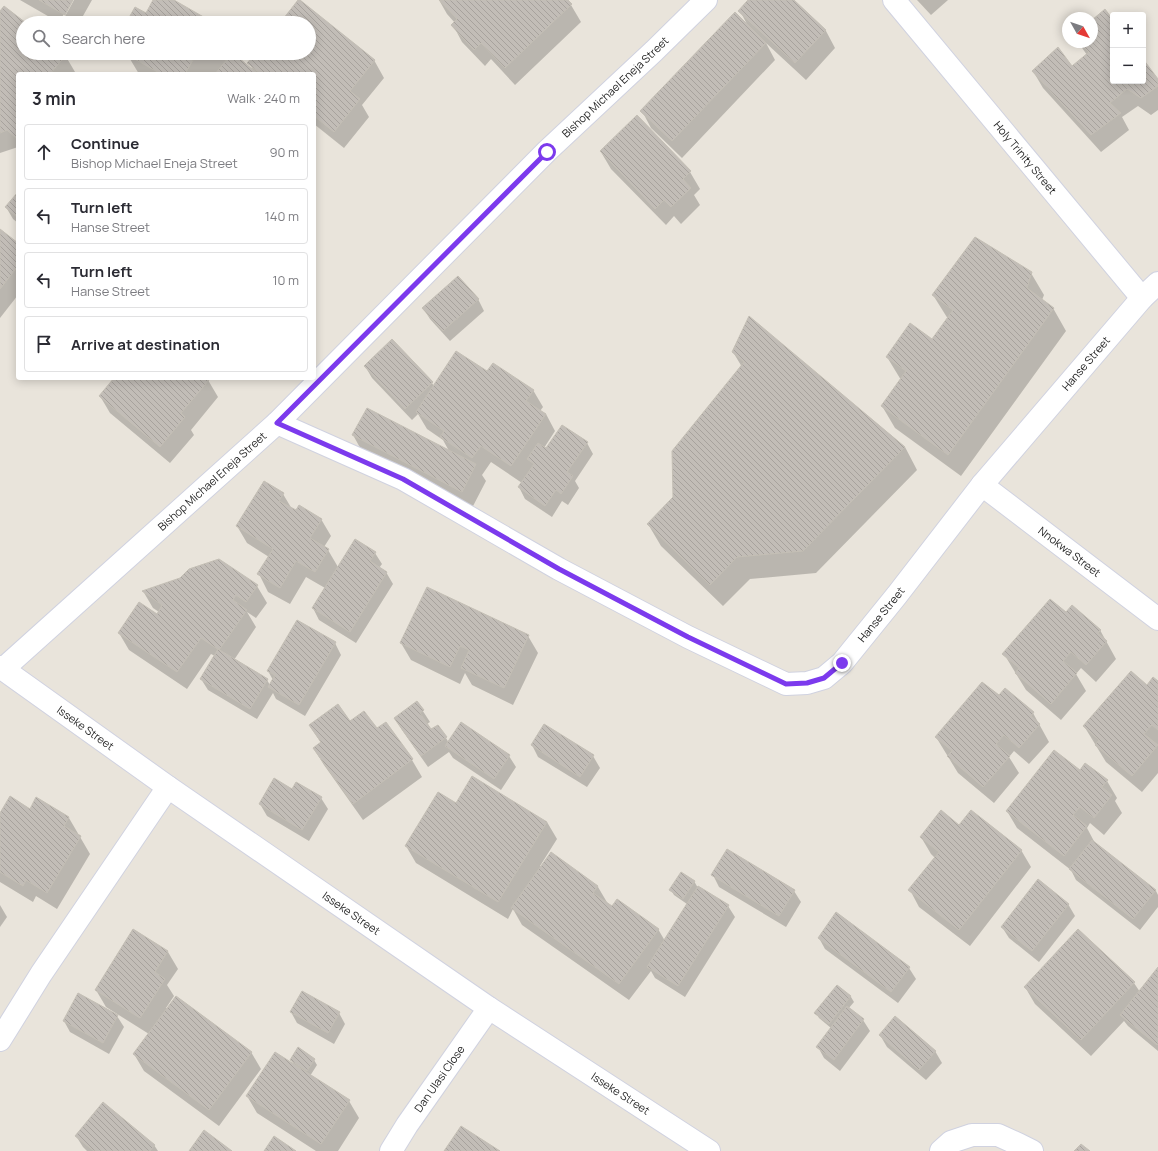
<!DOCTYPE html>
<meta charset="utf-8">
<style>
:root{--surface:#fff;--page:#f7f7f7;--text:#2b2b33;--muted:#7c7c81;--line:#e1e1e2}
body{margin:0;font-family:Manrope,sans-serif;background:var(--page);color:var(--text)}
.controls{position:absolute;right:12px;top:12px;display:grid;overflow:hidden;border-radius:4px;box-shadow:0 2px 10px #0003}
.controls button{width:36px;height:36px;display:grid;place-items:center;padding:0;border:0;border-bottom:1px solid var(--line);background:var(--surface);color:var(--text);font:20px sans-serif}
.compass{position:absolute;left:1062px;top:12px;width:36px;height:36px;border-radius:50%;background:var(--surface);box-shadow:0 2px 10px #0003;rotate:130deg}
.stop{position:absolute;width:12px;height:12px;margin:-9px;border:3px solid #7c3aed;border-radius:50%;background:#fff}
.stop.end{background:#7c3aed;border-color:#fff;box-shadow:0 1px 4px #0008}
.list{margin:0;padding:0;list-style:none}
h2{display:flex;justify-content:space-between;align-items:center;height:52px;margin:0;padding:0 16px;font-size:17px}
h2 small{font-size:13px;font-weight:400;color:var(--muted)}
.list li{display:grid;grid-template-columns:26px 1fr auto;gap:12px;align-items:center;box-sizing:border-box;height:56px;margin:0 8px 8px;padding:0 8px;border:1px solid var(--line);border-radius:4px}
.list b{display:block;font-size:15px;white-space:nowrap}
.list p{margin:0;font-size:13px;white-space:nowrap;color:var(--muted)}
.list em{font-size:13px;font-style:normal;color:var(--muted)}
.icon{flex:none;width:22px;height:22px;fill:none;stroke:currentColor;stroke-width:2;stroke-linecap:round;stroke-linejoin:round}
.map{position:relative;flex:none;width:1158px;height:1151px;overflow:hidden}
.search{position:absolute;background:var(--surface);box-shadow:0 2px 10px #0003;left:16px;top:16px;width:300px;height:44px;display:flex;align-items:center;gap:10px;box-sizing:border-box;padding:0 14px;border-radius:22px;color:var(--muted);font-size:15px}
.panel{position:absolute;background:var(--surface);box-shadow:0 2px 10px #0003;left:16px;top:72px;width:300px;height:308px;border-radius:4px}
.map>svg:first-child{display:block}
.shadow{fill:#0003}
.building{fill:url(#building-back-hatch);stroke:#c4bfb5}
.lines{fill:none;stroke-linecap:round;stroke-linejoin:round}
.minor-casing{stroke:#d0d2e0;stroke-width:24}
.minor{stroke:#fff;stroke-width:22}
.route{stroke:#7c3aed;stroke-width:5}
.labels{text-anchor:middle;stroke-width:3;stroke-linejoin:round;paint-order:stroke}
.street-label{font-size:11px;fill:#282828;stroke:#fff}
</style>
<div class="map">
<svg width="1158" height="1151" viewBox="0 0 1158 1151">
<defs>
<pattern id="building-back-hatch" width="6" height="6" patternUnits="userSpaceOnUse"><rect width="6" height="6" fill="#c2bdb7"/><path d="M-1 5l2 2M0 0l6 6M5-1l2 2" fill="none" stroke="#a7a29d"/></pattern>
</defs>
<rect width="100%" height="100%" fill="#e9e4db"/>
<g class="shadow">
<polygon points="20,0 72,0 61,19 63,20 74,0 92,0 79,23 60,23"/>
<polygon points="299,0 374,60 384,78 362,105 369,117 344,148 314,124 314,74 139,74 127,54 128,53 231,53 232,55 253,70 249,63 257,53 309,53 309,23 281,23"/>
<polygon points="439,0 567,0 571,5 581,22 515,85 491,59 485,66 462,42 453,25 455,23 447,14"/>
<polygon points="749,0 792,0 826,31 835,48 806,80 766,43 775,60 682,158 651,128 642,111 748,26 740,11"/>
<polygon points="917,0 948,0 931,15"/>
<polygon points="0,12 24,23 23,23 23,53 62,53 65,55 75,72 74,74 18,74 18,147 0,153"/>
<polygon points="1092,21 1113,22 1113,81 1143,81 1143,61 1158,81 1158,110 1151,115 1138,106 1122,117 1129,130 1101,152 1043,88 1033,71 1072,67 1087,55 1078,42 1092,42"/>
<polygon points="636,117 690,172 700,189 694,195 700,205 681,224 674,216 666,225 611,169 601,152"/>
<polygon points="18,193 18,223 13,219 6,207"/>
<polygon points="0,230 18,244 18,295 0,318"/>
<polygon points="1031,273 1044,295 1042,300 1053,308 1066,331 961,476 895,428 882,406 901,380 887,357 932,340 948,319 933,295"/>
<polygon points="478,299 484,311 450,341 430,319 423,308"/>
<polygon points="750,318 905,447 917,470 816,573 750,579 723,606 661,546 648,524 674,497 742,367 733,352"/>
<polygon points="392,341 432,383 434,386 487,373 533,390 543,407 540,411 546,414 555,431 544,448 546,449 587,443 593,454 575,481 579,488 568,505 562,501 552,517 525,499 519,487 522,483 491,462 482,475 486,481 472,508 363,453 353,435 449,451 443,440 427,429 418,414 412,420 372,378 365,366"/>
<polygon points="116,378 205,378 208,380 218,397 191,430 194,435 170,463 110,413 100,396"/>
<polygon points="283,494 292,509 321,519 331,536 324,547 328,550 338,567 375,553 382,564 379,568 386,572 393,584 356,643 319,620 313,608 325,588 306,577 290,604 268,592 259,574 269,557 247,543 237,526"/>
<polygon points="257,586 267,603 256,618 247,612 256,627 234,660 267,680 270,685 273,680 268,671 335,643 341,655 305,716 276,699 273,693 257,719 208,690 201,679 215,656 211,654 187,689 129,650 119,633 157,615 159,612 153,608 143,591"/>
<polygon points="1066,614 1100,630 1116,659 1096,682 1081,668 1076,674 1086,691 1061,720 1026,690 1004,654"/>
<polygon points="528,636 538,653 513,705 472,685 465,673 460,684 411,660 401,643"/>
<polygon points="1158,682 1158,773 1142,792 1106,762 1084,726 1147,686"/>
<polygon points="417,702 430,722 427,724 431,730 446,738 449,743 462,723 509,756 516,767 501,790 453,758 449,752 428,767 402,730 395,718"/>
<polygon points="1033,713 1049,742 1029,764 1014,751 1009,757 1019,773 994,803 958,773 936,737"/>
<polygon points="350,722 377,730 386,723 412,760 422,777 363,820 324,765 314,749 321,743 310,726"/>
<polygon points="532,745 593,756 600,768 587,787 538,757"/>
<polygon points="1086,764 1107,781 1117,798 1115,801 1122,813 1104,835 1090,823 1087,828 1096,845 1156,891 1158,895 1158,907 1140,930 1076,880 1071,870 1017,828 1007,811 1080,771"/>
<polygon points="297,783 321,798 328,809 309,841 267,816 260,804 293,790"/>
<polygon points="37,799 69,818 90,854 57,909 36,896 33,902 0,882 0,815 30,810"/>
<polygon points="456,804 547,822 557,839 540,866 542,867 551,854 598,887 608,904 658,929 665,941 687,904 674,895 671,890 694,881 698,888 728,906 735,917 685,997 655,978 651,971 629,1000 522,925 513,909 508,919 416,863 406,846"/>
<polygon points="959,827 1021,850 1031,867 970,946 919,907 910,890 935,858 931,854 921,837"/>
<polygon points="713,875 794,891 801,902 786,927 719,887"/>
<polygon points="1068,904 1075,916 1039,962 1009,938 1002,927"/>
<polygon points="0,905 7,917 0,927"/>
<polygon points="134,930 168,952 178,969 167,985 174,996 166,1008 251,1052 261,1069 219,1126 144,1071 134,1054 149,1034 106,1007 96,990"/>
<polygon points="1078,931 1134,983 1140,992 1158,969 1158,1051 1128,1026 1124,1021 1091,1056 1035,1004 1025,987"/>
<polygon points="819,938 909,968 916,979 898,1003 825,949"/>
<polygon points="837,986 851,997 854,1002 848,1009 863,1020 870,1031 840,1071 824,1058 818,1047 831,1028 819,1018 816,1013"/>
<polygon points="291,1012 339,1013 345,1024 334,1044 297,1023"/>
<polygon points="117,1016 124,1027 109,1054 70,1032 64,1021"/>
<polygon points="880,1035 935,1051 942,1063 926,1080 887,1047"/>
<polygon points="291,1060 314,1060 317,1065 310,1076 349,1101 359,1118 338,1151 316,1151 257,1113 247,1096 294,1065"/>
<polygon points="76,1136 154,1145 158,1151 87,1151 83,1147"/>
</g>
<g class="building">
<polygon points="39,0 73,0 65,15"/>
<polygon points="153,0 174,0 214,23 126,23 135,7 146,13"/>
<polygon points="298,0 300,0 375,60 350,91 360,99 334,132 314,116 314,74 261,74 247,63 256,53 309,53 309,23 280,23"/>
<polygon points="439,0 568,0 572,4 505,68 481,43 474,50 451,25 457,19"/>
<polygon points="748,0 794,0 826,30 795,63 738,11"/>
<polygon points="4,6 26,23 23,23 23,53 64,53 66,55 50,74 18,74 18,140 7,130 0,133 0,11"/>
<polygon points="1105,9 1113,20 1113,81 1143,81 1143,59 1158,79 1158,86 1141,98 1127,89 1110,103 1121,113 1091,135 1032,71 1058,47 1072,66 1089,52 1079,42 1092,42 1092,20"/>
<polygon points="735,12 766,43 672,141 640,111"/>
<polygon points="127,53 197,53 185,74 161,74 126,54"/>
<polygon points="232,53 233,53 258,74 215,74"/>
<polygon points="637,115 691,171 683,179 691,188 671,207 664,200 655,209 600,151"/>
<polygon points="18,192 18,218 5,207"/>
<polygon points="0,229 18,243 18,266 0,289"/>
<polygon points="975,237 1032,272 1027,288 1054,308 948,455 881,406 906,371 886,357 910,323 932,339 953,310 932,295"/>
<polygon points="458,276 479,299 443,331 422,308"/>
<polygon points="749,316 905,447 803,551 737,557 710,585 647,524 673,497 672,451 744,362 732,352"/>
<polygon points="392,339 433,382 405,409 364,366"/>
<polygon points="456,351 487,371 493,363 534,390 526,401 546,414 511,466 481,446 472,458 440,437 444,431 416,412"/>
<polygon points="114,378 207,378 209,380 181,413 185,417 160,447 99,396"/>
<polygon points="367,408 476,464 462,492 352,435"/>
<polygon points="562,425 588,442 567,472 573,476 561,494 556,490 545,506 518,487 534,464 527,459 538,443 546,448"/>
<polygon points="264,481 284,493 279,501 296,510 299,505 322,519 310,538 329,549 315,572 296,561 280,588 257,574 273,549 236,526"/>
<polygon points="355,539 376,552 370,561 387,572 350,632 312,608"/>
<polygon points="219,559 258,585 246,602 236,595 233,600 247,610 219,650 201,638 177,672 118,633 139,602 157,614 162,605 142,591 180,578 189,569"/>
<polygon points="427,587 529,635 504,688 461,668 469,650 460,646 450,667 400,643"/>
<polygon points="1050,599 1066,612 1072,605 1101,630 1098,633 1107,641 1086,665 1071,652 1063,661 1077,673 1051,704 1015,673 1019,668 1002,654"/>
<polygon points="297,620 336,642 299,705 268,687 275,675 267,671"/>
<polygon points="218,649 268,679 250,709 200,679"/>
<polygon points="1131,671 1147,685 1153,677 1158,681 1158,730 1152,725 1144,734 1158,745 1132,776 1095,745 1099,740 1083,726"/>
<polygon points="982,682 999,695 1005,688 1034,712 1031,716 1040,724 1019,748 1004,735 996,744 1010,756 983,787 947,756 952,751 935,737"/>
<polygon points="417,701 424,710 420,713 431,729 438,725 447,737 421,756 394,718"/>
<polygon points="338,704 350,721 364,711 377,728 386,722 413,759 353,804 313,748 321,742 309,725"/>
<polygon points="461,722 510,755 494,779 445,746"/>
<polygon points="544,724 594,755 580,777 531,745"/>
<polygon points="1054,750 1080,770 1085,763 1108,780 1102,787 1112,795 1094,818 1080,807 1073,815 1087,826 1064,856 1006,811"/>
<polygon points="472,776 547,822 498,902 405,846 438,792 456,803"/>
<polygon points="274,778 292,789 296,782 322,797 302,830 259,804"/>
<polygon points="10,796 30,809 36,797 69,817 64,826 81,836 47,893 26,880 23,886 0,872 0,813"/>
<polygon points="941,810 959,825 971,810 1022,850 959,930 908,890 939,852 920,837"/>
<polygon points="1092,840 1156,890 1133,919 1069,869"/>
<polygon points="727,849 795,890 779,916 711,875"/>
<polygon points="551,852 598,886 593,893 612,906 617,899 659,929 619,984 511,908"/>
<polygon points="681,872 695,881 683,899 669,890"/>
<polygon points="1038,879 1069,904 1032,951 1001,927"/>
<polygon points="698,886 729,905 678,986 647,967"/>
<polygon points="836,912 910,967 891,992 818,938"/>
<polygon points="133,929 168,951 155,972 165,979 140,1018 95,990"/>
<polygon points="1078,929 1135,982 1081,1040 1024,987"/>
<polygon points="1158,967 1158,1044 1157,1045 1120,1015"/>
<polygon points="837,985 851,996 829,1024 814,1013"/>
<polygon points="302,991 340,1012 328,1033 290,1012"/>
<polygon points="78,993 118,1015 103,1043 63,1021"/>
<polygon points="176,996 252,1052 209,1110 133,1054"/>
<polygon points="847,1006 864,1019 834,1060 816,1047"/>
<polygon points="895,1016 936,1051 919,1070 879,1035"/>
<polygon points="298,1047 315,1059 307,1071 290,1060"/>
<polygon points="275,1052 350,1100 321,1144 246,1096"/>
<polygon points="103,1102 155,1145 150,1151 94,1151 75,1136"/>
<polygon points="461,1126 500,1151 444,1151"/>
<polygon points="204,1130 232,1151 189,1151"/>
<polygon points="274,1136 296,1151 264,1151"/>
<polygon points="1081,1144 1090,1151 1074,1151"/>
</g>
<g class="lines">
<defs>
<g id="minor">
<path id="s1" d="M 894,0 L 1142,298"/>
<path id="s2" d="M 277,423 L 403,479 L 559,569 L 688,637 L 786,684 L 807,683 L 824,678 L 842,663 L 897,595 L 982,485 L 1142,298 L 1158,283"/>
<path id="s3" d="M 982,485 L 1158,619"/>
<path id="s4" d="M 0,667 L 168,787 L 489,1008 L 709,1151"/>
<path id="s5" d="M 3,669 L 277,423 L 547,151 L 654,51 L 706,0"/>
<polyline points="0,1040 41,974 168,787"/>
<path id="s6" d="M 391,1151 L 407,1125 L 489,1008"/>
<polyline points="941,1151 951,1142 972,1135 998,1135 1020,1145 1032,1151"/>
</g>
</defs>
<use href="#minor" class="minor-casing"/>
<use href="#minor" class="minor"/>
</g>
<g class="lines">
<polyline class="route" points="547,152 277,423 403,479 559,569 688,637 786,684 807,683 824,678 842,663"/>
</g>
<g class="labels">
<g class="street-label">
<text dy="4" stroke="none"><textPath href="#s5" startOffset="845">Bishop Michael Eneja Street</textPath></text>
<text dy="4" stroke="none"><textPath href="#s1" startOffset="205">Holy Trinity Street</textPath></text>
<text dy="4" stroke="none"><textPath href="#s2" startOffset="1021">Hanse Street</textPath></text>
<text dy="4" stroke="none"><textPath href="#s5" startOffset="281">Bishop Michael Eneja Street</textPath></text>
<text dy="4" stroke="none"><textPath href="#s3" startOffset="110">Nnokwa Street</textPath></text>
<text dy="4" stroke="none"><textPath href="#s2" startOffset="697">Hanse Street</textPath></text>
<text dy="4" stroke="none"><textPath href="#s4" startOffset="105">Isseke Street</textPath></text>
<text dy="4" stroke="none"><textPath href="#s4" startOffset="429">Isseke Street</textPath></text>
<text dy="4" stroke="none"><textPath href="#s6" startOffset="87">Dan Ulasi Close</textPath></text>
<text dy="4" stroke="none"><textPath href="#s4" startOffset="753">Isseke Street</textPath></text>
</g>
</g>
</svg>
<div class="controls">
<button>+</button>
<button>−</button>
</div>
<svg class="compass" viewBox="-18 -18 36 36"><path d="M0-13l5 13h-10z" fill="#e53935"/><path d="M0 13l5-13h-10z" fill="#7c7c81"/></svg>
<div class="stop" style="left:547px;top:152px"></div>
<div class="stop end" style="left:842px;top:663px"></div>
<div class="search"><svg class="icon" aria-label="search" viewBox="0 0 24 24"><circle cx="10" cy="10" r="6"/><path d="M15 15l6 6"/></svg>Search here</div>
<section class="panel">
<h2>3 min<small>Walk · 240 m</small></h2>
<ul class="list">
<li><svg class="icon" aria-label="ahead" viewBox="0 0 24 24"><path d="M12 20V5M6 11l6-6 6 6"/></svg><div><b>Continue</b><p>Bishop Michael Eneja Street</p></div><em>90 m</em></li>
<li><svg class="icon" aria-label="left" viewBox="0 0 24 24"><path d="M17 20v-9H6M10 6l-5 5 5 5"/></svg><div><b>Turn left</b><p>Hanse Street</p></div><em>140 m</em></li>
<li><svg class="icon" aria-label="left" viewBox="0 0 24 24"><path d="M17 20v-9H6M10 6l-5 5 5 5"/></svg><div><b>Turn left</b><p>Hanse Street</p></div><em>10 m</em></li>
<li><svg class="icon" aria-label="arrive" viewBox="0 0 24 24"><path d="M6 21V4h12l-3 4 3 4H6"/></svg><div><b>Arrive at destination</b></div></li>
</ul>
</section>
</div>
